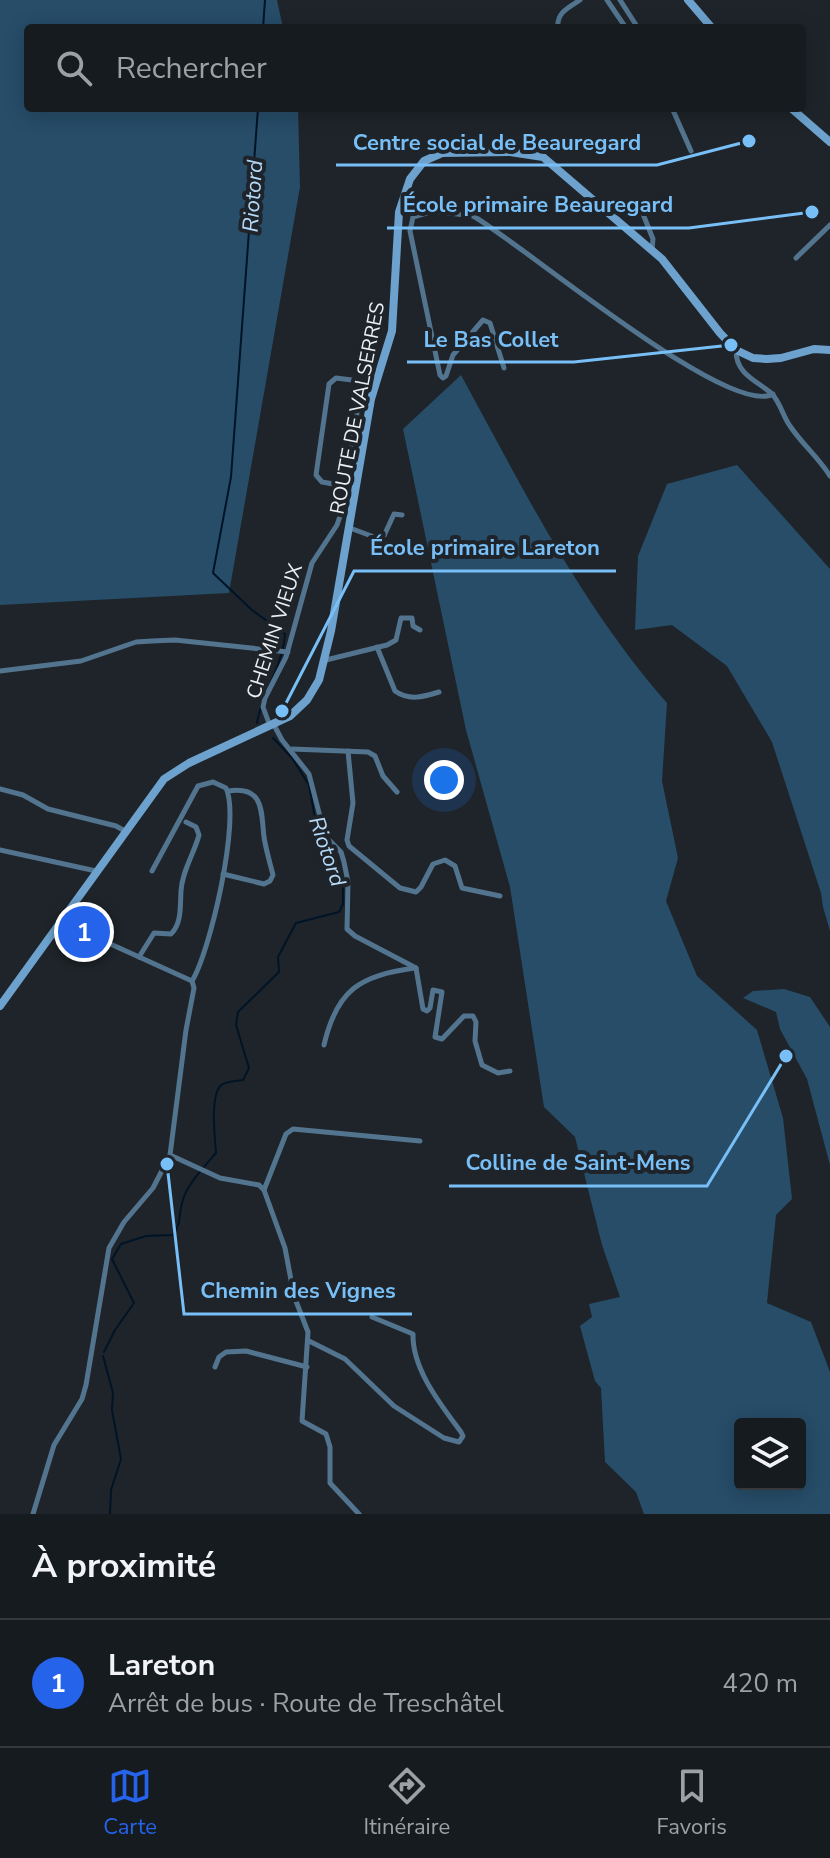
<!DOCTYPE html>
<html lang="fr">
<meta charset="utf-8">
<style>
:root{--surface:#161b1f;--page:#1f2428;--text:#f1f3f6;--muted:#9ea1a4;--line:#35393d;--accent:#2563eb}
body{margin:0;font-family:"Nunito Sans",sans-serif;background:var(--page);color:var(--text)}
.controls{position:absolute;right:24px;bottom:24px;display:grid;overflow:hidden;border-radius:8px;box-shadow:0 4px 20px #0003}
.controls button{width:72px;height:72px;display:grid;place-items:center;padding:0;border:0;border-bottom:2px solid var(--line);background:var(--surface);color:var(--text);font:40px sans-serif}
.you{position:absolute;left:444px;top:780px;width:28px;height:28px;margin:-20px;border:6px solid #fff;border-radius:50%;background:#1a73e8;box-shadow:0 0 0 12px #1a73e833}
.badge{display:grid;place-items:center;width:52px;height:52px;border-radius:50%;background:var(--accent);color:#fff;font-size:26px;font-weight:700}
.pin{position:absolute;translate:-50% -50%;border:4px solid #fff;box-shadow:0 2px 8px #0006}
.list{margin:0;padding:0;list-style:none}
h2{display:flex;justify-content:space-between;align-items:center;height:104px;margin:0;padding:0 32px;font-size:34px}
h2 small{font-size:26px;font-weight:400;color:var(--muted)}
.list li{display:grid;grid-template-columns:52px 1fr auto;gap:24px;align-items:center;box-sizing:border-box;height:128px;padding:0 32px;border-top:2px solid var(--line)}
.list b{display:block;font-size:30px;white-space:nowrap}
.list p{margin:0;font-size:26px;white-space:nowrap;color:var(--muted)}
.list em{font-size:26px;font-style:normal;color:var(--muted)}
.icon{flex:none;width:44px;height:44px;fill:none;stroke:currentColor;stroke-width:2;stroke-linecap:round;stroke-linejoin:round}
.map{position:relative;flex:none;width:830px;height:1514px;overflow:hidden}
.search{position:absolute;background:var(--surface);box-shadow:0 4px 20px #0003;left:24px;right:24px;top:24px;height:88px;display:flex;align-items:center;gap:20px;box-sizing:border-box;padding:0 28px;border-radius:8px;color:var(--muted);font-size:30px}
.sheet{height:232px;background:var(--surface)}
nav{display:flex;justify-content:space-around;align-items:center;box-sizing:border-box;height:112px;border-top:2px solid var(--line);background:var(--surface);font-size:22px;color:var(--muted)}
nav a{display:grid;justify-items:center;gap:4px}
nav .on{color:var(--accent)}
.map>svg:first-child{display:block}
.green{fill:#274d69;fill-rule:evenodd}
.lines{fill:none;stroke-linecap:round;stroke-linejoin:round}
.stream{stroke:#001428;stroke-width:2}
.street{stroke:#53748f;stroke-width:5}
.secondary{stroke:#6ca2cd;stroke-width:8}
.labels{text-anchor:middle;stroke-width:8;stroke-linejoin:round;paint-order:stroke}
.street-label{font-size:20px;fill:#ebf0f4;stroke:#1e2429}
.water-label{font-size:22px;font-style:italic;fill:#b5d9f8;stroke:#1e2429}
.leader{fill:none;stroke:#78bff7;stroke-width:3}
.callout-dot{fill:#78bff7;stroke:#1e2429;stroke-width:3}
.callout-label{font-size:22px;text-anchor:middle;font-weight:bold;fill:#78bff7;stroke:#1e2429;stroke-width:8;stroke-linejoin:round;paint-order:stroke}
</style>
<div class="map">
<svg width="830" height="1514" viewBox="0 0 830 1514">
<rect width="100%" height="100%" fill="#1e2429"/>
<g class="green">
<polygon points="0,0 277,0 283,28 28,28 28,108 298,108 300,187 229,593 0,605"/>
<path d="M 461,375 C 523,489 581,605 667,703 L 662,781 L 678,858 L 666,901 L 697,976 L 757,1030 L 783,1118 L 792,1199 L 776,1215 L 767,1303 L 811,1322 L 830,1372 L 830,1514 L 644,1514 L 636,1492 L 605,1462 L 601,1388 L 595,1381 L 580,1326 L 592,1317 L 589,1304 L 620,1297 L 602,1245 L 575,1137 L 544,1107 L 510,887 L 466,730 L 403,429 ZM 740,1424 L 800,1424 L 800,1484 L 740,1484 Z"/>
<polygon points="737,465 830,569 830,931 823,907 821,893 772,742 727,666 672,625 635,630 638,556 667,484"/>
<polygon points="784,989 810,997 830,1027 830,1165 807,1079 780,1029 776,1012 743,998 753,991"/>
</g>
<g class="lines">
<g class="stream">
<polyline points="263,28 265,0"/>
<path d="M 257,723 C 262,692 283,666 285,634 L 252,610 L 213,573 L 231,477 L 258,108"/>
<path d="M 104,1352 L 115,1330 L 134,1303 L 112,1259 L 121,1244 L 146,1236 L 173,1235 C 182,1221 178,1218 182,1203 C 186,1185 204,1167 216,1153 C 215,1138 209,1091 223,1084 C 228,1081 237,1081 243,1080 L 249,1068 L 236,1025 L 238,1012 L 279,972 L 278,957 L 296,923 L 339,912 L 343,904 L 343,880 L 336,859 L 318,835 L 309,785 L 292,758 L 273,738"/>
<polyline points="103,1356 113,1393 112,1410 121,1459 111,1490 110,1514"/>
</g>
<g class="street">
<polyline points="607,0 626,28"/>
<polyline points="620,0 638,28"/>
<path d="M 558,28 C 556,13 569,7 580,0"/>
<polyline points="672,108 691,151"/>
<polyline points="639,204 653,239 652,249"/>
<polyline points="796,258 830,225"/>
<path d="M 736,351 C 736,374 757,381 771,393 C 780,401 783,417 790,426 C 802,444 819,458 830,476"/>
<path d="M 504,368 L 490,323 L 483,320 L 453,355 L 446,376 L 443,378 L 440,375 L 410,231 L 413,217 L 433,211 L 473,216 C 521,243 729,419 773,394"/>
<polyline points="345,486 322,482 316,475 329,384 336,378 352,380 361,388 345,486 346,496"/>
<polyline points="350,528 382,540 394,514 402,515"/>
<path d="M 377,647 L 395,691 C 409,701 423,697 439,692"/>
<polyline points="326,660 387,645 396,640 401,618 412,618 413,626 420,630"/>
<polyline points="0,671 81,661 136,642 152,641 175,640 288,652"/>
<polyline points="274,725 282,740 309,774 325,836 341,852 344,862 348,882 347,929 355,936 416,968"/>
<polyline points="270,726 263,707 265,698 286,657 312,563 337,525 347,496"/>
<polyline points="292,749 368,752 375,756 383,776 397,792"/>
<polyline points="348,751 353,803 347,840 349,846 400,888 416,892 421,887 433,864 445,860 455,866 462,888 500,896"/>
<polyline points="0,789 23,795 48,809 116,826 125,831"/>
<polyline points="0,850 96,871"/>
<path d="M 223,874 L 264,884 L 270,881 L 273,875 C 270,863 266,850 264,837 C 261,813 265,785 228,791"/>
<polyline points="67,921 84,932 192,981"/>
<path d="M 139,957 L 154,933 L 171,934 C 182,923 180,906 181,891 C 182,871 194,854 199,835 L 196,827 L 186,822"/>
<polyline points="416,968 423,1009 427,1011 430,1008 433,990 442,992 435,1037 442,1039 464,1016 473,1016 476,1022 475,1041 482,1065 498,1073 510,1071"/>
<path d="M 324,1045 C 337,989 360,976 414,968"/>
<polyline points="170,1155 220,1178 259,1185 264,1190"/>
<path d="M 309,1341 L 345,1359 L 394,1406 L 444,1438 L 459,1442 L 463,1436 L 461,1432 C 441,1405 412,1369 413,1334 L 372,1317"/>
<polyline points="215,1367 219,1357 226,1352 246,1351 307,1367"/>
<path d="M 33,1514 L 54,1445 L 82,1399 L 86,1385 L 109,1248 L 124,1222 L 153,1188 L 170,1155 L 186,1030 L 194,988 L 192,981 C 210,952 241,819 226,788 L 213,782 L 198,786 L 152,871"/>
<polyline points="359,1514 330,1483 330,1447 326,1434 302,1421 308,1332 294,1296 285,1248 264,1190 286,1134 293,1129 420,1141"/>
</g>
<g class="secondary">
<polyline points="688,0 712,28"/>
<polyline points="791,108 830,142"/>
<polyline points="0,1006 164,779 189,763 290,716 307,700 319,680 331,631 371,399 392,331 399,212 410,179 424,161 442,153 510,152 543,157 662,259 720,333 736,350 753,358 767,359 781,358 814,349 830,350"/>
</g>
</g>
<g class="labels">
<g class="street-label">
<text transform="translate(357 408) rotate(-79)" y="7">ROUTE DE VALSERRES</text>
<text transform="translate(274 631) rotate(-72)" y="7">CHEMIN VIEUX</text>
</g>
<g class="water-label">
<text transform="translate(252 196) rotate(-86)" y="8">Riotord</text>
<text transform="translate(328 851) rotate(71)" y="8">Riotord</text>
</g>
</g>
<path class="leader" d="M749 141L657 165H336M812 212L689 228H387M731 345L574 362H407M282 711L354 571H616M786 1056L707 1186H449M167 1164L184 1314H412"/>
<g class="callout-dot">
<circle cx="749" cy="141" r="8"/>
<circle cx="812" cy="212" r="8"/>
<circle cx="731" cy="345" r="8"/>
<circle cx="282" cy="711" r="8"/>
<circle cx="786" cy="1056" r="8"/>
<circle cx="167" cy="1164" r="8"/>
</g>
<g class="callout-label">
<text x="497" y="150">Centre social de Beauregard</text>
<text x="538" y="212">École primaire Beauregard</text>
<text x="491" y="347">Le Bas Collet</text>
<text x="485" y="555">École primaire Lareton</text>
<text x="578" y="1170">Colline de Saint-Mens</text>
<text x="298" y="1298">Chemin des Vignes</text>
</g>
</svg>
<div class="controls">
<button><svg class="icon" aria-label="layers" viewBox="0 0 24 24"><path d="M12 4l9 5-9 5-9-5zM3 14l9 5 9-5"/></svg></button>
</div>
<div class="you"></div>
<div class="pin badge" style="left:84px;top:932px">1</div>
<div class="search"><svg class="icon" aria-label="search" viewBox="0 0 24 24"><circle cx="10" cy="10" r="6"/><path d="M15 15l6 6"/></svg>Rechercher</div>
</div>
<section class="sheet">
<h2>À proximité<small></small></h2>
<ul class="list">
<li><span class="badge">1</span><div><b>Lareton</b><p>Arrêt de bus · Route de Treschâtel</p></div><em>420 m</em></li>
</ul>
</section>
<nav>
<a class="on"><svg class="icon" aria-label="map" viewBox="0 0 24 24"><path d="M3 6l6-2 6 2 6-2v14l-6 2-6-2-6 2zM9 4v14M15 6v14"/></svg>Carte</a>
<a><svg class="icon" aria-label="directions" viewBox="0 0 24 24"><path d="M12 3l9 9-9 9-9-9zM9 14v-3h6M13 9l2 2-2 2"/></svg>Itinéraire</a>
<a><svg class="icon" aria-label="saved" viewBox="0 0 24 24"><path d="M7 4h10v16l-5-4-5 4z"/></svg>Favoris</a>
</nav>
